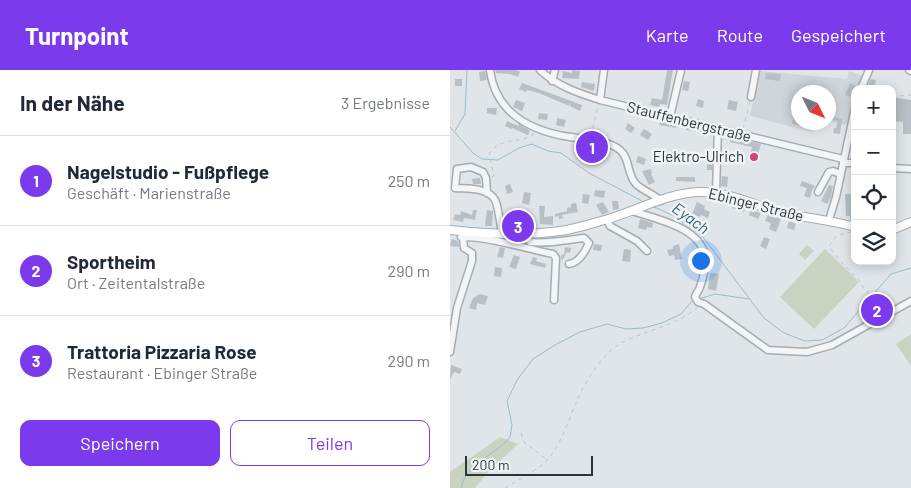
<!DOCTYPE html>
<html lang="de">
<meta charset="utf-8">
<style>
:root{--surface:#fff;--page:#f2f2f3;--text:#1f2937;--muted:#747a83;--line:#e0e1e3;--accent:#7c3aed}
body{margin:0;font-family:Barlow,sans-serif;background:var(--page);color:var(--text)}
.controls{position:absolute;right:15px;top:15px;display:grid;overflow:hidden;border-radius:10px;box-shadow:0 2px 12px #0003}
.controls button{width:45px;height:45px;display:grid;place-items:center;padding:0;border:0;border-bottom:1px solid var(--line);background:var(--surface);color:var(--text);font:25px sans-serif}
.compass{position:absolute;left:341px;top:15px;width:45px;height:45px;border-radius:50%;background:var(--surface);box-shadow:0 2px 12px #0003;rotate:133deg}
.scale{position:absolute;left:15px;bottom:12px;width:128px;box-sizing:border-box;padding-left:5px;border:2px solid #293640;border-top:0;font-size:14px;line-height:18px;white-space:nowrap;color:#293640;-webkit-text-stroke:4px #f0f4f6;paint-order:stroke}
.you{position:absolute;left:250px;top:190px;width:18px;height:18px;margin:-12px;border:4px solid #fff;border-radius:50%;background:#1a73e8;box-shadow:0 0 0 8px #1a73e833}
.badge{display:grid;place-items:center;width:32px;height:32px;border-radius:50%;background:var(--accent);color:#fff;font-size:16px;font-weight:700}
.pin{position:absolute;translate:-50% -50%;border:2px solid #fff;box-shadow:0 1px 5px #0006}
.list{margin:0;padding:0;list-style:none}
h2{display:flex;justify-content:space-between;align-items:center;height:65px;margin:0;padding:0 20px;font-size:21px}
h2 small{font-size:16px;font-weight:400;color:var(--muted)}
.list li{display:grid;grid-template-columns:32px 1fr auto;gap:15px;align-items:center;box-sizing:border-box;height:90px;padding:0 20px;border-top:1px solid var(--line)}
.list b{display:block;font-size:19px;white-space:nowrap}
.list p{margin:0;font-size:16px;white-space:nowrap;color:var(--muted)}
.list em{font-size:16px;font-style:normal;color:var(--muted)}
.actions{display:flex;gap:10px;padding:15px 20px}
.actions a{flex:1;padding:11px 0;border:1px solid var(--accent);border-radius:10px;text-align:center;font-size:18px;color:var(--accent)}
.actions .main{background:var(--accent);color:#fff}
.icon{flex:none;width:28px;height:28px;fill:none;stroke:currentColor;stroke-width:2;stroke-linecap:round;stroke-linejoin:round}
.map{position:relative;flex:none;width:461px;height:418px;overflow:hidden}
header{display:flex;align-items:center;gap:30px;box-sizing:border-box;height:70px;padding:0 25px;background:var(--accent);color:#fff}
header strong{font-size:24px}
nav{display:flex;gap:28px;margin-inline-start:auto;font-size:18px}
main{display:flex}
aside{flex:1;background:var(--surface)}
.map>svg:first-child{display:block}
.built{fill:#ced5db}
.green{fill:#c9d3c1}
.lines{fill:none;stroke-linecap:round;stroke-linejoin:round}
.stream{stroke:#9bbbc9;stroke-width:1}
.building{fill:#b7c0c6}
.minor-casing{stroke:#a5adb3;stroke-width:9}
.major-casing{stroke:#9facb5;stroke-width:10}
.path{stroke:#bec3c7;stroke-width:1;stroke-dasharray:4 4;stroke-linecap:butt}
.minor{stroke:#f3f5f7;stroke-width:6}
.major{stroke:#fff;stroke-width:8}
.poi-dot{fill:#cd4676;stroke:#f0f4f6;stroke-width:2}
.labels{text-anchor:middle;stroke-width:5;stroke-linejoin:round;paint-order:stroke}
.street-label{font-size:15px;fill:#293640;stroke:#f0f4f6}
.poi-label{font-size:15px;fill:#293640;stroke:#f0f4f6;text-anchor:end}
.water-label{font-size:16px;font-style:italic;fill:#335e74;stroke:#f0f4f6}
</style>
<header>
<strong>Turnpoint</strong>
<nav><a>Karte</a><a>Route</a><a>Gespeichert</a></nav>
</header>
<main>
<aside>
<h2>In der Nähe<small>3 Ergebnisse</small></h2>
<ul class="list">
<li><span class="badge">1</span><div><b>Nagelstudio - Fußpflege</b><p>Geschäft · Marienstraße</p></div><em>250 m</em></li>
<li><span class="badge">2</span><div><b>Sportheim</b><p>Ort · Zeitentalstraße</p></div><em>290 m</em></li>
<li><span class="badge">3</span><div><b>Trattoria Pizzaria Rose</b><p>Restaurant · Ebinger Straße</p></div><em>290 m</em></li>
</ul>
<div class="actions"><a class="main">Speichern</a><a>Teilen</a></div>
</aside>
<div class="map">
<svg width="461" height="418" viewBox="0 0 461 418">
<rect width="100%" height="100%" fill="#e0e5e9"/>
<polygon class="built" points="310,1 397,9 399,1 413,6 409,19 405,19 405,30 396,55 379,51 378,22 348,22 348,52 364,53 362,62 300,46"/>
<g class="green">
<polygon points="357,175 364,181 355,190 349,184"/>
<polygon points="375,179 409,212 364,259 330,227"/>
<polygon points="461,264 461,296 446,274"/>
<polygon points="50,367 68,374 38,402 25,418 0,418 0,402"/>
</g>
<g class="lines">
<g class="stream">
<polyline points="0,57 23,83 32,89 48,90 69,78 82,74 98,81 111,83 139,103 194,132"/>
<polyline points="5,61 15,44 17,0"/>
<polyline points="202,136 224,146 253,167 314,248 334,263 355,271 372,270 394,258 441,204 461,198"/>
<polyline points="249,229 265,224 299,229"/>
<path d="M 11,418 C 16,392 45,386 60,367 L 62,355 L 57,331 L 67,310 L 83,289 L 105,275 L 130,262 L 157,254 L 176,259 L 193,258 L 212,253 L 231,244 L 243,230"/>
</g>
</g>
<g class="building">
<polygon points="45,0 66,0 70,2 68,7 60,4 46,3"/>
<polygon points="122,0 130,1 129,9 112,8 113,1 122,3"/>
<polygon points="217,0 223,0 217,35 210,34 209,37 200,35 202,28 212,30"/>
<polygon points="35,1 37,10 30,11 29,2"/>
<polygon points="316,3 331,4 330,11 315,9"/>
<rect x="5" y="9" width="7" height="7"/>
<polygon points="421,9 426,10 423,19 417,19"/>
<polygon points="234,11 240,12 238,21 232,20"/>
<polygon points="132,12 145,14 144,21 131,17"/>
<polygon points="72,13 132,35 130,41 120,36 119,32 119,36 89,23 77,20 76,22 69,19"/>
<polygon points="400,13 406,16 401,27 395,25"/>
<polygon points="442,27 461,30 461,64 453,64 453,52 442,51"/>
<polygon points="248,29 254,31 253,38 246,36"/>
<polygon points="66,30 75,33 72,41 63,37"/>
<polygon points="279,30 288,32 286,41 277,39"/>
<polygon points="347,30 348,30 348,52 358,52 357,57 342,54"/>
<polygon points="37,38 47,38 46,45 37,43"/>
<polygon points="89,43 98,44 97,50 88,49"/>
<polygon points="378,46 392,49 390,64 383,63 384,58 386,58 388,51 378,49"/>
<polygon points="107,48 116,50 114,57 106,55"/>
<polygon points="211,50 227,54 226,58 209,55"/>
<polygon points="57,51 68,56 69,54 80,61 78,65 62,58 62,59 55,56"/>
<polygon points="178,53 185,58 181,63 175,59"/>
<polygon points="237,56 257,61 257,63 236,60"/>
<polygon points="194,59 202,64 198,70 190,65"/>
<polygon points="281,67 311,74 306,90 299,89 302,77 280,72"/>
<polygon points="128,73 156,78 155,84 149,83 150,81 127,77"/>
<polygon points="188,86 196,89 194,95 186,92"/>
<rect x="257" y="89" width="5" height="11"/>
<polygon points="201,99 202,103 201,104 205,112 199,115 192,101"/>
<polygon points="272,106 278,107 277,117 271,116"/>
<polygon points="226,107 245,107 245,112 226,111"/>
<polygon points="30,108 31,114 23,114 22,109"/>
<polygon points="352,111 365,116 362,120 360,128 354,126 357,118 350,116"/>
<polygon points="60,114 63,122 57,124 55,116"/>
<polygon points="379,115 383,116 381,127 377,134 371,131"/>
<polygon points="145,120 155,121 154,128 144,126"/>
<polygon points="74,122 81,123 79,135 72,133"/>
<polygon points="133,124 140,125 138,134 132,133"/>
<polygon points="396,124 404,124 405,149 400,149 400,146 396,146 395,125"/>
<polygon points="162,131 168,131 169,139 163,140"/>
<polygon points="153,132 159,142 152,145 146,135"/>
<polygon points="247,132 255,136 254,139 260,142 258,148 251,145 250,147 242,144"/>
<polygon points="125,133 126,133 128,142 112,145 113,148 109,149 109,146 105,147 105,144 117,141 117,138 121,137 121,134"/>
<polygon points="284,133 296,137 294,142 282,138"/>
<polygon points="89,136 95,136 94,147 103,146 103,155 90,154"/>
<polygon points="23,140 27,140 25,150 14,148 13,152 3,150 5,144 10,145 11,141 22,145"/>
<polygon points="37,140 43,141 42,156 35,156"/>
<polygon points="301,140 311,143 308,149 299,145"/>
<polygon points="318,144 331,149 326,162 319,159 321,153 315,151"/>
<polygon points="190,149 203,153 202,158 197,157 196,160 188,158"/>
<polygon points="339,151 346,154 344,160 337,158"/>
<polygon points="57,152 74,154 74,158 56,157"/>
<polygon points="314,167 320,169 316,179 310,176"/>
<polygon points="2,169 8,171 9,177 0,176"/>
<polygon points="144,174 152,175 151,181 143,180"/>
<polygon points="229,174 232,189 225,190 224,185 219,186 217,180 223,179 223,176"/>
<polygon points="50,177 55,178 53,188 47,187"/>
<polygon points="115,177 121,178 120,183 117,182 112,191 111,187 112,184 114,185"/>
<polygon points="174,179 181,180 180,192 172,191"/>
<polygon points="64,185 70,187 66,199 59,197"/>
<polygon points="83,187 87,188 86,191 96,194 95,198 80,194"/>
<polygon points="45,197 52,198 51,207 44,206"/>
<polygon points="260,203 269,204 266,221 258,219"/>
<polygon points="30,224 38,226 35,235 27,233 26,240 19,238 23,228"/>
<polygon points="430,234 433,240 424,246 420,240"/>
<polygon points="1,295 12,299 10,304 4,302 0,310"/>
</g>
<g class="lines">
<defs>
<g id="minor">
<path d="M 40,0 C 45,40 76,59 114,66 C 130,69 157,69 170,80 C 180,88 177,105 186,114 C 193,121 204,124 211,131"/>
<path d="M 90,0 C 107,16 128,23 150,30 L 393,89"/>
<polyline points="459,0 461,1"/>
<polyline points="102,11 105,0"/>
<polyline points="411,19 419,0"/>
<polyline points="301,27 306,0"/>
<polyline points="150,30 154,0"/>
<polyline points="220,47 231,0"/>
<polyline points="393,93 405,93"/>
<polyline points="442,98 461,99"/>
<polyline points="266,122 268,58"/>
<polyline points="368,122 379,102 383,101 390,104"/>
<path d="M 37,123 L 36,108 L 33,102 L 21,97 L 7,99 L 5,118 C 17,119 38,117 45,130 C 48,135 51,158 52,165"/>
<path d="M 182,141 C 206,149 255,158 255,190 C 255,198 253,209 250,217 C 249,221 246,223 245,227 L 248,232 L 254,234 L 318,280 L 357,282 L 382,275 L 461,231"/>
<polyline points="157,149 160,156 187,171 197,181"/>
<polyline points="379,150 386,127 405,38"/>
<path d="M 77,163 L 77,168 L 80,172 C 99,174 115,170 134,168 L 139,173 C 135,182 128,193 119,194"/>
<path d="M 13,168 C 25,163 86,181 103,184 L 106,188 L 104,230"/>
<polyline points="0,282 7,238 22,191 22,183 14,178 13,168 11,167"/>
</g>
<g id="major">
<path d="M 0,160 C 36,164 74,166 110,161 C 126,159 143,153 158,149 C 188,140 218,123 249,122 C 278,121 303,135 330,142 C 355,148 380,150 405,157"/>
<polyline points="442,160 461,152"/>
</g>
</defs>
<use href="#minor" class="minor-casing"/>
<use href="#major" class="major-casing"/>
<g class="path">
<polyline points="449,42 450,26 461,25"/>
<polyline points="293,59 300,31"/>
<polyline points="141,66 148,36"/>
<path d="M 42,107 L 44,106 L 39,84 C 51,65 72,75 85,63"/>
<path d="M 402,162 C 390,164 384,165 379,177 L 391,192 L 410,211 L 415,221 L 438,238"/>
<polyline points="71,363 74,372 96,389"/>
<path d="M 55,418 C 70,409 87,401 99,388 C 112,372 118,351 126,333 C 133,316 144,298 157,284 C 179,261 221,261 248,237"/>
</g>
<use href="#minor" class="minor"/>
<use href="#major" class="major"/>
</g>
<circle class="poi-dot" cx="304" cy="87" r="5"/>
<g class="labels">
<g class="street-label">
<text transform="translate(239 52) rotate(14)" y="5">Stauffenbergstraße</text>
<text transform="translate(306 135) rotate(14)" y="5">Ebinger Straße</text>
</g>
<g class="poi-label">
<text x="294" y="92">Elektro-Ulrich</text>
</g>
<g class="water-label">
<text transform="translate(241 148) rotate(36)" y="6">Eyach</text>
</g>
</g>
</svg>
<div class="controls">
<button>+</button>
<button>−</button>
<button><svg class="icon" aria-label="locate" viewBox="0 0 24 24"><circle cx="12" cy="12" r="6"/><path d="M12 2v4M12 18v4M2 12h4M18 12h4"/></svg></button>
<button><svg class="icon" aria-label="layers" viewBox="0 0 24 24"><path d="M12 4l9 5-9 5-9-5zM3 14l9 5 9-5"/></svg></button>
</div>
<svg class="compass" viewBox="-18 -18 36 36"><path d="M0-13l5 13h-10z" fill="#e53935"/><path d="M0 13l5-13h-10z" fill="#747a83"/></svg>
<div class="scale">200 m</div>
<div class="you"></div>
<div class="pin badge" style="left:142px;top:77px">1</div>
<div class="pin badge" style="left:427px;top:240px">2</div>
<div class="pin badge" style="left:68px;top:156px">3</div>
</div>
</main>
